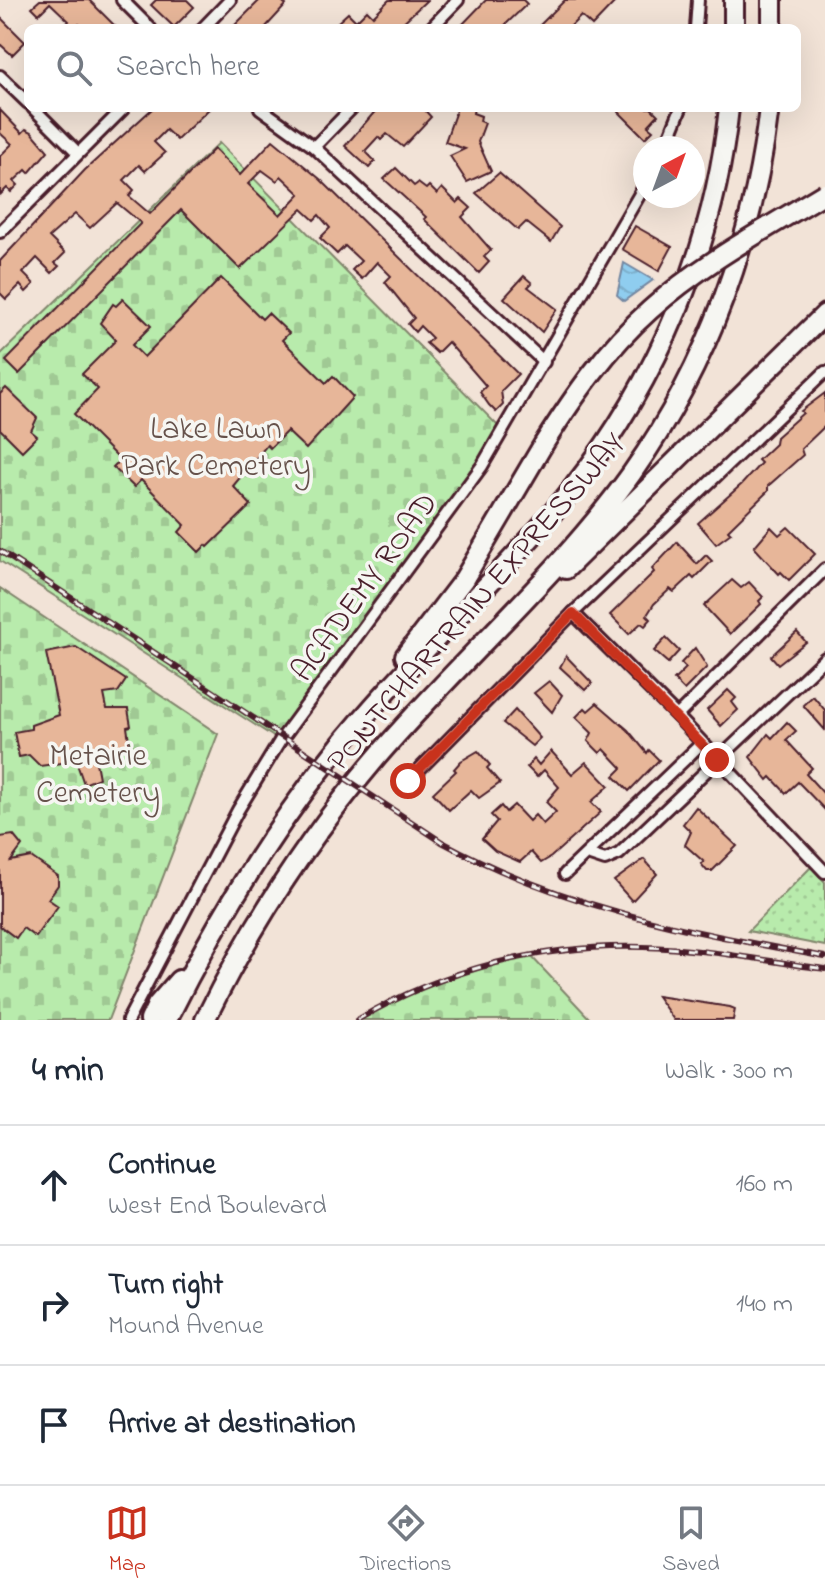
<!DOCTYPE html>
<meta charset="utf-8">
<style>
:root{--surface:#fff;--page:#f2f2f3;--text:#1f2937;--muted:#747a83;--line:#e0e1e3;--accent:#c8321e}
body{margin:0;font-family:"Indie Flower",sans-serif;background:var(--page);color:var(--text)}
.compass{position:absolute;left:633px;top:136px;width:72px;height:72px;border-radius:50%;background:var(--surface);box-shadow:0 8px 32px #0002;rotate:41deg}
.stop{position:absolute;width:24px;height:24px;margin:-18px;border:6px solid #c8321e;border-radius:50%;background:#fff}
.stop.end{background:#c8321e;border-color:#fff;box-shadow:0 2px 8px #0008}
.list{margin:0;padding:0;list-style:none}
h2{display:flex;justify-content:space-between;align-items:center;height:104px;margin:0;padding:0 32px;font-size:34px}
h2 small{font-size:26px;font-weight:400;color:var(--muted)}
.list li{display:grid;grid-template-columns:52px 1fr auto;gap:24px;align-items:center;box-sizing:border-box;height:120px;padding:0 32px;border-top:2px solid var(--line)}
.list b{display:block;font-size:30px;white-space:nowrap}
.list p{margin:0;font-size:26px;white-space:nowrap;color:var(--muted)}
.list em{font-size:26px;font-style:normal;color:var(--muted)}
.icon{flex:none;width:44px;height:44px;fill:none;stroke:currentColor;stroke-width:2;stroke-linecap:round;stroke-linejoin:round}
.map{position:relative;flex:none;width:825px;height:1020px;overflow:hidden}
.search{position:absolute;background:var(--surface);box-shadow:0 8px 32px #0002;left:24px;right:24px;top:24px;height:88px;display:flex;align-items:center;gap:20px;box-sizing:border-box;padding:0 28px;border-radius:12px;color:var(--muted);font-size:30px}
.sheet{height:464px;background:var(--surface)}
nav{display:flex;justify-content:space-around;align-items:center;box-sizing:border-box;height:112px;border-top:2px solid var(--line);background:var(--surface);font-size:22px;color:var(--muted)}
nav a{display:grid;justify-items:center;gap:4px}
nav .on{color:var(--accent)}
.map>svg:first-child{display:block}
.cemetery{fill:url(#cemetery-stones);stroke:#81856c;stroke-width:2}
.park{fill:url(#park-dots);stroke:#81856c;stroke-width:2}
.water{fill:url(#water-waves);stroke:#7387a1;stroke-width:2}
.building{fill:#e7b699;stroke:#4a1f2b;stroke-width:2;fill-rule:evenodd}
.lines{fill:none;stroke-linecap:round;stroke-linejoin:round}
.street-casing{stroke:#4a1f2b;stroke-width:16}
.highway-casing{stroke:#4a1f2b;stroke-width:24}
.street{stroke:#f6f6f2;stroke-width:10}
.highway{stroke:#f6f6f2;stroke-width:18}
.rail-casing{stroke:#4a1f2b;stroke-width:6}
.rail{stroke:#f6f6f2;stroke-width:3;stroke-dasharray:9;stroke-linecap:butt}
.highway-bridge-casing{stroke:#4a1f2b;stroke-width:24;stroke-linecap:butt}
.highway-bridge{stroke:#f6f6f2;stroke-width:18}
.route{stroke:#c8321e;stroke-width:10}
.labels{text-anchor:middle;stroke-width:7;stroke-linejoin:round;paint-order:stroke}
.park-label{font-size:32px;fill:#66524b;stroke:#f6f6f2}
.street-label{font-size:32px;fill:#4a1f2b;stroke:#f6f6f2}
</style>
<div class="map">
<svg width="825" height="1020" viewBox="0 0 825 1020">
<defs>
<pattern id="cemetery-stones" width="16" height="16" patternUnits="userSpaceOnUse" patternTransform="scale(2)"><rect width="16" height="16" fill="#b8ebac"/><path d="M2 7V4a2 2 0 0 1 4 0v3zM10 15v-3a2 2 0 0 1 4 0v3z" fill="#a0c994"/></pattern>
<pattern id="park-dots" width="8" height="8" patternUnits="userSpaceOnUse" patternTransform="scale(2)"><rect width="8" height="8" fill="#b8ebac"/><path d="M2 2h.1M6 6h.1" fill="none" stroke="#a0c994" stroke-width="1.8" stroke-linecap="round"/></pattern>
<pattern id="water-waves" width="16" height="10" patternUnits="userSpaceOnUse" patternTransform="scale(2)"><rect width="16" height="10" fill="#8fcdef"/><path d="M0 5q4-4 8 0t8 0" fill="none" stroke="#7db0cd"/></pattern>
</defs>
<rect width="100%" height="100%" fill="#f2e3d7"/>
<filter id="ink" filterUnits="userSpaceOnUse"><feTurbulence type="fractalNoise" baseFrequency=".0125" numOctaves="2"/><feDisplacementMap in="SourceGraphic" scale="16" xChannelSelector="R" yChannelSelector="G"/><feConvolveMatrix kernelMatrix="1 2 1 2 8 2 1 2 1" color-interpolation-filters="sRGB"/></filter>
<g filter="url(#ink)">
<g class="cemetery">
<polygon points="219,143 503,431 280,741 0,561 0,355"/>
<polygon points="0,588 218,734 108,1020 0,1020"/>
<polygon points="530,955 591,1020 357,1020 440,979"/>
</g>
<polygon class="park" points="811,867 825,882 825,946 748,931"/>
<polygon class="water" points="624,263 653,280 624,301 617,295"/>
<g class="building">
<polygon points="40,0 89,0 117,28 83,28 79,24 63,28 69,21 50,3 39,14 32,7"/>
<polygon points="156,0 187,0 194,7 174,27 151,5"/>
<polygon points="260,0 281,0 286,5 265,28 232,28"/>
<polygon points="389,0 427,0 397,28 344,28 338,22 348,13 356,21 367,10 373,16"/>
<polygon points="486,0 523,0 527,4 502,28 459,28"/>
<polygon points="565,0 617,0 592,26 581,16 569,28 537,28"/>
<polygon points="0,17 25,42 12,55 0,44"/>
<path d="M 153,108 L 210,108 L 177,140 L 166,130 L 154,142 L 165,153 L 145,171 L 139,165 L 124,180 L 134,190 L 129,196 L 150,214 L 214,149 L 240,175 L 273,140 L 320,179 L 518,374 L 501,391 L 503,405 L 496,412 L 489,405 L 480,392 L 486,386 L 448,342 L 437,353 L 426,343 L 432,338 L 420,326 L 415,332 L 408,324 L 414,318 L 385,282 L 391,276 L 377,262 L 362,279 L 352,270 L 361,261 L 345,246 L 337,254 L 320,238 L 330,228 L 319,215 L 314,220 L 302,209 L 240,269 L 181,210 L 19,374 L 6,361 L 141,223 L 117,203 L 90,228 L 75,214 L 49,237 L 65,253 L 55,263 L 59,266 L 52,273 L 37,258 L 23,273 L 34,284 L 26,292 L 20,285 L 6,299 L 0,293 L 0,261 L 85,170 ZM 262,170 L 277,181 L 281,176 L 300,194 L 280,215 L 248,184 Z"/>
<polygon points="378,108 423,108 431,117 403,147 387,134 381,140 378,137 365,151 375,161 369,168 345,146"/>
<polygon points="457,108 474,108 473,113 481,116 480,121 485,123 478,142 491,171 467,182 450,156 465,149 445,142"/>
<polygon points="615,108 651,108 658,115 648,126 653,130 645,138"/>
<polygon points="0,110 22,133 26,129 32,132 48,151 29,173 26,170 14,181 18,185 11,192 7,188 0,195 0,156 12,144 0,133"/>
<polygon points="396,168 414,186 418,183 426,189 429,186 437,194 442,188 457,203 461,199 471,208 462,217 491,250 484,257 489,262 479,273 424,219 426,217 384,179"/>
<polygon points="499,173 560,227 551,242 526,222 518,230 476,193"/>
<polygon points="635,226 672,247 659,271 622,249"/>
<polygon points="524,276 532,283 528,287 557,309 542,332 504,298"/>
<polygon points="221,278 262,319 268,313 289,333 282,340 326,383 333,376 353,397 306,449 287,431 270,448 267,445 233,486 251,505 208,547 206,545 199,552 179,532 185,525 141,480 134,487 113,467 120,460 74,414 98,389 82,374 116,340 100,323 113,304 116,306 123,299 151,326 132,345 144,357"/>
<polygon points="6,388 37,418 31,431 37,436 22,451 0,429 0,394"/>
<polygon points="825,393 825,426 801,449 803,455 768,486 768,491 728,530 731,533 716,544 698,523 742,484 761,463 758,460 775,444 776,437 803,413 801,411"/>
<polygon points="771,527 779,535 788,527 815,554 789,580 781,572 779,574 754,547"/>
<polygon points="677,542 697,564 706,555 712,561 694,579 691,576 674,592 670,589 654,604 647,615 651,619 645,626 641,623 629,634 610,615 654,572 652,569"/>
<polygon points="732,580 741,588 749,582 763,597 759,601 761,604 730,634 704,606"/>
<polygon points="797,632 806,642 778,664 771,656"/>
<polygon points="666,638 679,651 668,663 654,651"/>
<polygon points="76,647 126,680 118,692 104,694 107,709 128,709 131,726 127,727 130,747 95,757 99,778 84,784 76,761 40,766 29,755 19,757 14,732 31,729 31,725 59,715 46,653"/>
<polygon points="695,648 707,667 684,690 674,680 686,668 681,663"/>
<polygon points="566,656 592,683 585,690 560,667"/>
<polygon points="549,681 562,695 552,712 534,693"/>
<polygon points="728,690 736,698 732,702 738,710 721,726 707,710"/>
<polygon points="813,696 825,710 825,730 803,705"/>
<polygon points="597,703 628,730 647,753 649,750 659,760 629,791 614,776 622,768 604,749 600,753 588,741 592,733 576,717 585,708 588,711"/>
<polygon points="515,710 540,738 532,746 503,723"/>
<polygon points="787,722 796,731 786,740 812,768 806,774 825,795 825,810 798,782 786,793 771,777 768,780 750,757 768,734 772,738"/>
<polygon points="478,751 490,765 487,768 500,783 479,798 471,790 449,810 433,793 456,771 454,769 461,761"/>
<polygon points="551,751 572,774 586,762 609,786 591,802 601,812 551,857 541,863 531,852 520,862 495,851 482,839 497,821 491,815 501,806 506,812 514,805 529,821 535,815 543,824 556,812 546,802 559,787 544,770 537,777 527,767 534,759 539,765"/>
<polygon points="696,807 737,846 712,871 707,871 701,864 704,862 685,845 691,832 683,824"/>
<polygon points="13,835 22,846 11,861 31,857 58,876 58,885 48,899 58,906 35,937 23,928 16,938 0,926 0,837"/>
<polygon points="644,859 657,874 632,901 614,881"/>
<polygon points="657,996 730,1007 735,1009 733,1020 674,1020"/>
</g>
<g class="lines">
<defs>
<g id="street">
<polyline points="122,0 150,28"/>
<polyline points="203,28 230,0"/>
<polyline points="431,28 458,0"/>
<polyline points="696,28 698,0"/>
<polyline points="0,76 28,103"/>
<polyline points="33,108 78,153"/>
<polyline points="260,108 314,147 544,362"/>
<polyline points="314,147 352,108"/>
<polyline points="665,148 681,108"/>
<polyline points="0,232 124,108"/>
<polyline points="573,613 677,716 825,872"/>
<polyline points="677,716 825,569"/>
<polyline points="408,781 573,613 825,372"/>
<polyline points="587,854 605,860 619,854 825,658"/>
<polyline points="565,874 701,744"/>
<polyline points="128,1020 238,810 280,741 482,466 645,185"/>
</g>
<g id="highway">
<polyline points="734,0 734,28"/>
<polyline points="772,0 772,28"/>
<polyline points="566,569 825,314"/>
<polyline points="405,656 464,579 543,445"/>
<polyline points="150,1020 157,1005 179,980"/>
<path d="M 167,1020 C 213,927 268,836 333,754 C 407,661 498,582 572,489 C 659,379 714,247 729,108"/>
<path d="M 205,1020 C 251,926 309,837 377,757 C 458,662 560,574 632,473 C 708,365 754,239 769,108"/>
</g>
</defs>
<use href="#street" class="street-casing"/>
<use href="#highway" class="highway-casing"/>
<use href="#street" class="street"/>
<use href="#highway" class="highway"/>
<defs>
<g id="rail">
<path d="M 0,551 L 442,842 C 566,909 688,931 825,957"/>
<path d="M 357,1020 C 444,969 542,944 643,947 C 704,948 765,961 825,969"/>
</g>
</defs>
<use href="#rail" class="rail-casing"/>
<use href="#rail" class="rail"/>
<defs>
<path id="highway-bridge" d="M 543,445 C 574,396 607,348 650,310 C 702,263 766,229 825,193"/>
</defs>
<use href="#highway-bridge" class="highway-bridge-casing"/>
<use href="#highway-bridge" class="highway-bridge"/>
</g>
</g>
<g class="lines" filter="url(#ink)">
<polyline class="route" points="408,781 573,613 717,760"/>
</g>
<g class="labels">
<g class="park-label">
<text x="216" y="438">Lake Lawn<tspan x="216" dy="37">Park Cemetery</tspan></text>
<text x="98" y="765">Metairie<tspan x="98" dy="37">Cemetery</tspan></text>
</g>
<g class="street-label">
<text transform="translate(363 586) rotate(-54)" y="11">ACADEMY ROAD</text>
<text transform="translate(475 601) rotate(-49)" y="11">PONTCHARTRAIN EXPRESSWAY</text>
</g>
</g>
</svg>
<svg class="compass" viewBox="-18 -18 36 36"><path d="M0-13l5 13h-10z" fill="#e53935"/><path d="M0 13l5-13h-10z" fill="#747a83"/></svg>
<div class="stop" style="left:408px;top:781px"></div>
<div class="stop end" style="left:717px;top:760px"></div>
<div class="search"><svg class="icon" aria-label="search" viewBox="0 0 24 24"><circle cx="10" cy="10" r="6"/><path d="M15 15l6 6"/></svg>Search here</div>
</div>
<section class="sheet">
<h2>4 min<small>Walk · 300 m</small></h2>
<ul class="list">
<li><svg class="icon" aria-label="ahead" viewBox="0 0 24 24"><path d="M12 20V5M6 11l6-6 6 6"/></svg><div><b>Continue</b><p>West End Boulevard</p></div><em>160 m</em></li>
<li><svg class="icon" aria-label="right" viewBox="0 0 24 24"><path d="M7 20v-9h11M14 6l5 5-5 5"/></svg><div><b>Turn right</b><p>Mound Avenue</p></div><em>140 m</em></li>
<li><svg class="icon" aria-label="arrive" viewBox="0 0 24 24"><path d="M6 21V4h12l-3 4 3 4H6"/></svg><div><b>Arrive at destination</b></div></li>
</ul>
</section>
<nav>
<a class="on"><svg class="icon" aria-label="map" viewBox="0 0 24 24"><path d="M3 6l6-2 6 2 6-2v14l-6 2-6-2-6 2zM9 4v14M15 6v14"/></svg>Map</a>
<a><svg class="icon" aria-label="directions" viewBox="0 0 24 24"><path d="M12 3l9 9-9 9-9-9zM9 14v-3h6M13 9l2 2-2 2"/></svg>Directions</a>
<a><svg class="icon" aria-label="saved" viewBox="0 0 24 24"><path d="M7 4h10v16l-5-4-5 4z"/></svg>Saved</a>
</nav>
